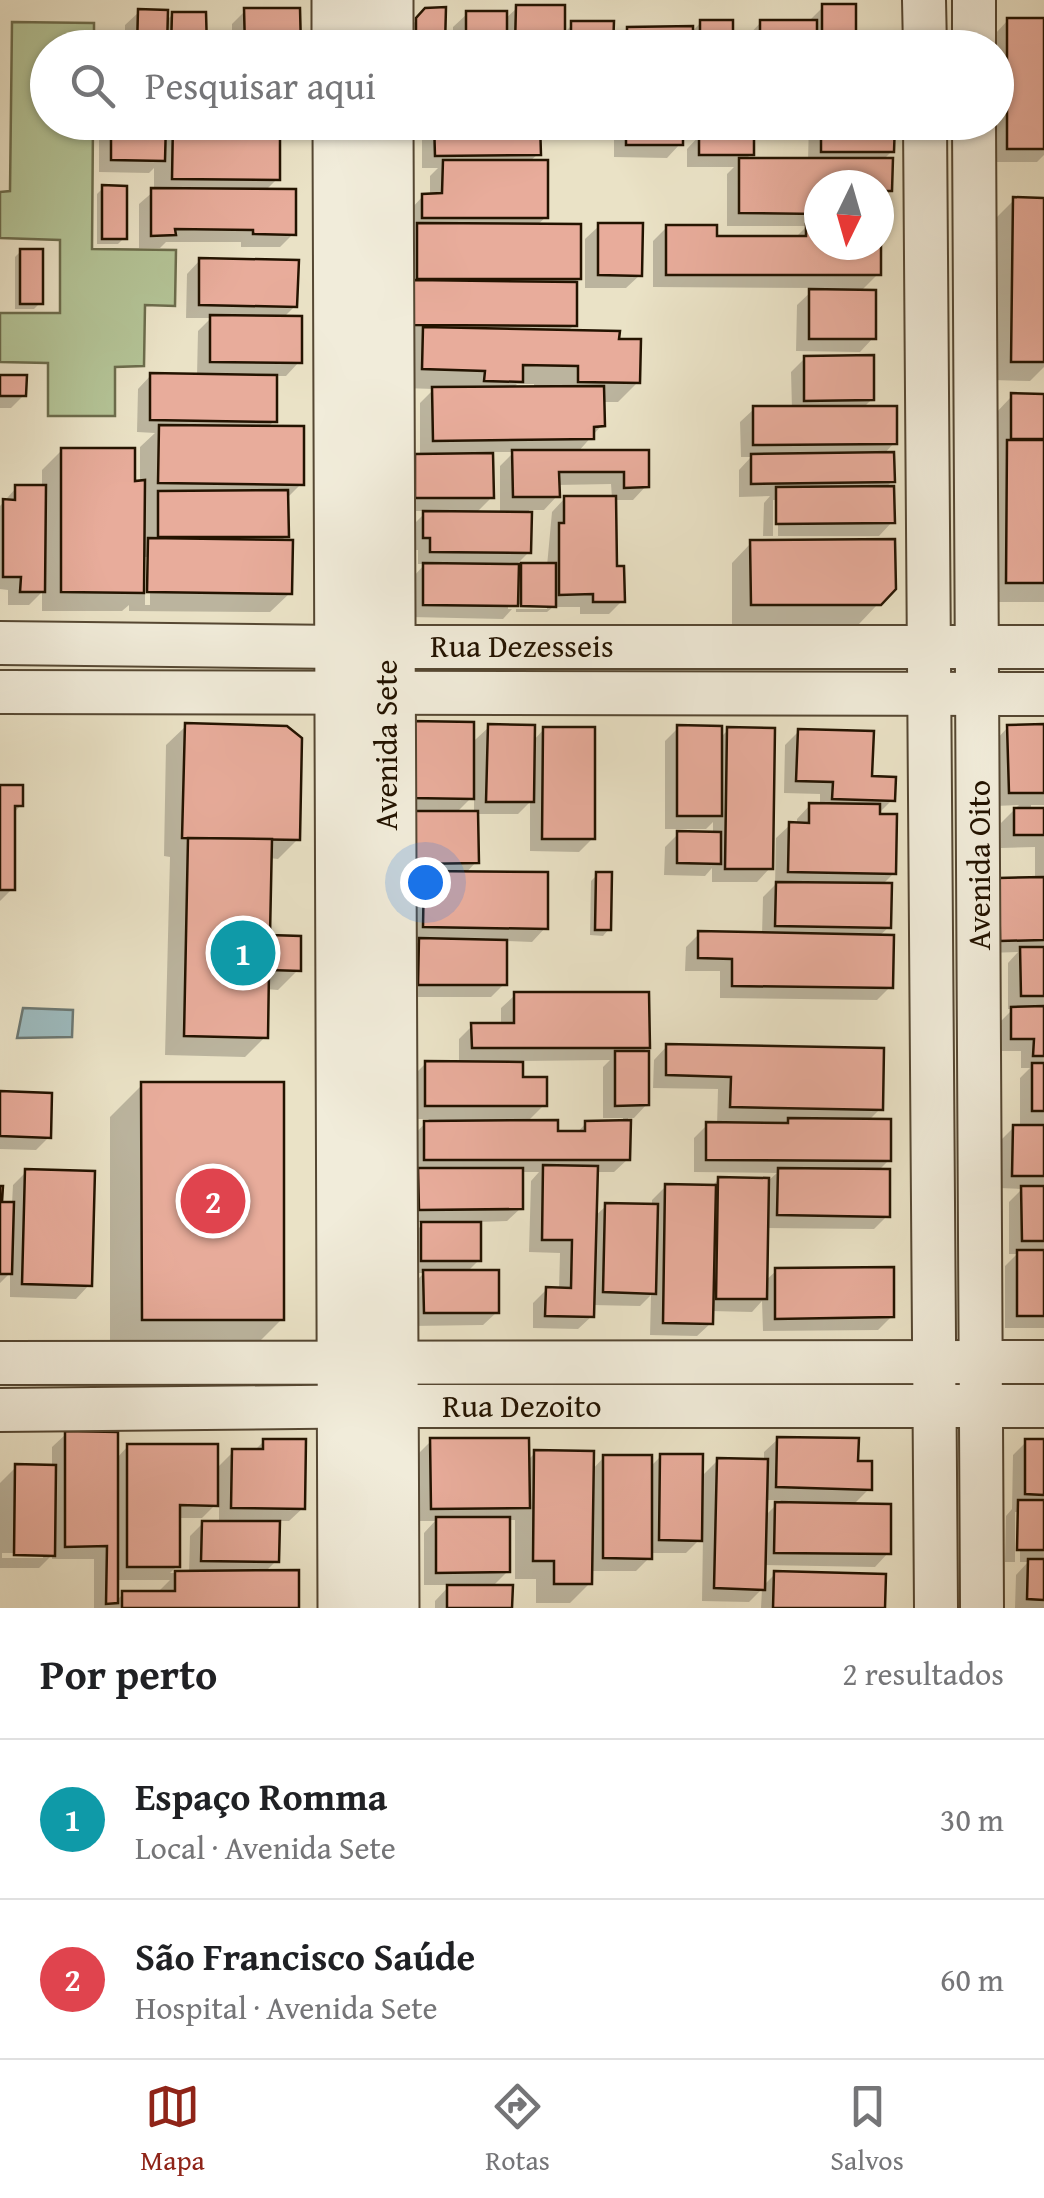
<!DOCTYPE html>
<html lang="pt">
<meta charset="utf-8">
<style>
:root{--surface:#fff;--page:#f2f2f2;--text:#202124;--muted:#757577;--line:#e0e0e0;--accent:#8f2418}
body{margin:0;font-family:"Gentium Book Plus",serif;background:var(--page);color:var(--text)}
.compass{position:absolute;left:804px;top:170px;width:90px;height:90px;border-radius:50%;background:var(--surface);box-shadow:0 2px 8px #0004;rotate:185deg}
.you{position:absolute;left:425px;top:882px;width:35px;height:35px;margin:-25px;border:8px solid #fff;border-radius:50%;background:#1a73e8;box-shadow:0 0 0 15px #1a73e833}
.badge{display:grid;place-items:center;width:65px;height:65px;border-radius:50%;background:var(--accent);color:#fff;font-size:32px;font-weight:700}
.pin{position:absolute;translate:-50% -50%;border:5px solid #fff;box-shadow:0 2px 10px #0006}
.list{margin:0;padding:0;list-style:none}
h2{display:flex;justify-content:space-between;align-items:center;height:130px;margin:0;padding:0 40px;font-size:42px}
h2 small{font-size:32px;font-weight:400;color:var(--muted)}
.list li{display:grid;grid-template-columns:65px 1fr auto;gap:30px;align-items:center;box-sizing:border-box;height:160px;padding:0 40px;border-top:2px solid var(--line)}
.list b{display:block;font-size:38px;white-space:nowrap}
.list p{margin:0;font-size:32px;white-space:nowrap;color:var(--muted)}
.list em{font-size:32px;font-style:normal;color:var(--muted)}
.icon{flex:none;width:55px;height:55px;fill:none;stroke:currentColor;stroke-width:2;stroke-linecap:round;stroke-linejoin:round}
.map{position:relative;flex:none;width:1044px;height:1608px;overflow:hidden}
.search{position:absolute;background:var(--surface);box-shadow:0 2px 8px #0004;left:30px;right:30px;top:30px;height:110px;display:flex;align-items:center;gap:25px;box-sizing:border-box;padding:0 35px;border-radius:55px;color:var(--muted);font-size:38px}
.sheet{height:450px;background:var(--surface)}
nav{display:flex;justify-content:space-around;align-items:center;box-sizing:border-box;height:140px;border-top:2px solid var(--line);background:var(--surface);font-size:28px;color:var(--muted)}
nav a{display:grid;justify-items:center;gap:5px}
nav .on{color:var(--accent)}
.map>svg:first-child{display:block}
.green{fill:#b4c497;stroke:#6c6c4c;stroke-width:2.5}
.water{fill:#9dbbbf;stroke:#6c7873;stroke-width:2.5}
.shadow{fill:#0003;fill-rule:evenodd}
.building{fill:#e8ac9b;stroke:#231300;stroke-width:2.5}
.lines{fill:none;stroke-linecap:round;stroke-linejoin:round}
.minor-casing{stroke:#554732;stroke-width:46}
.tertiary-casing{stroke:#554732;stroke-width:59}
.minor{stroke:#f1ecda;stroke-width:42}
.tertiary{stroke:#f1ecda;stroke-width:55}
.labels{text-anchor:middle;stroke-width:8;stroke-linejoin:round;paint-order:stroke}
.street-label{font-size:32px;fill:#231300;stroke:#f1ecda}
</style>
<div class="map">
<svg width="1044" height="1608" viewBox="0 0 1044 1608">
<rect width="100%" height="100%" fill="#eae2c6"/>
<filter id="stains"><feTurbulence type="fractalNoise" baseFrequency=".002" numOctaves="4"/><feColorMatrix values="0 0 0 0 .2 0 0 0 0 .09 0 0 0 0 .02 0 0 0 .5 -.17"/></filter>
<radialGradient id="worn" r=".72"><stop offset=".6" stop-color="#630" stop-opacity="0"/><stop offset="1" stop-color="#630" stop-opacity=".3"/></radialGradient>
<polygon class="green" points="12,22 94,23 94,47 48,48 48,122 93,123 92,249 176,250 175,306 145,305 144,366 115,367 115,416 48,416 48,363 0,362 0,313 60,313 60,240 0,238 0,192 10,191"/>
<polygon class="water" points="23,1008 73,1010 72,1037 17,1038"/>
<g class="shadow">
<polygon points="823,7 853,48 453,48 453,27 467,14 504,20 517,8 563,34 573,24 611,46 628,29 691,33 701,22 731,45 747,45 748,36 761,22 810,20"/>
<polygon points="426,10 443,45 440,48 411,48 410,27"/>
<polygon points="245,11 298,48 232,48 232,24"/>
<polygon points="139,12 165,22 173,14 204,47 125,48 125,25"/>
<polygon points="1008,20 1044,20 1044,155 1037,162 995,162 995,34"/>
<polygon points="99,122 277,122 277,179 265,191 293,234 280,247 241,247 241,242 166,242 160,248 139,248 139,204 154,191 154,168 149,173 99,172"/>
<path d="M 422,122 L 538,122 L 538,154 L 529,162 L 546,217 L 536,226 L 579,278 L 575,282 L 574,325 L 567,332 L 617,341 L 638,382 L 618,402 L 602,402 L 602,425 L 577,453 L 647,452 L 646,486 L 633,500 L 614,500 L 614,569 L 622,601 L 609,614 L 580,614 L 580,607 L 553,607 L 547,612 L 516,612 L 516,609 L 547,609 L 547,604 L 508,604 L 508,609 L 512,609 L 503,619 L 410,617 L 411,579 L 425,564 L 418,564 L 418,550 L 411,550 L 411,527 L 427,511 L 403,511 L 402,470 L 416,456 L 420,456 L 420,403 L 434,389 L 403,388 L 398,246 L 414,230 L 409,230 L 410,210 L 423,196 L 430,196 L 430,176 L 438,168 L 422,168 ZM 517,384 L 534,384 L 534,389 L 512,389 ZM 491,452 L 514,452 L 500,466 L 500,514 L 475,514 L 492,497 ZM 611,484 L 612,498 L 565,498 L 552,512 L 547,566 L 522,566 L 517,571 L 517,564 L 529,552 L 529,510 L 544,510 L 557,496 L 557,485 Z"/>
<polygon points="559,122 608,122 596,134 559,134"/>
<polygon points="614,122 680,122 680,144 667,158 614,157"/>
<polygon points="687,122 808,122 800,130 751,129 751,154 744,161 808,161 809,122 892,122 892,151 882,161 890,190 879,200 879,185 819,185 819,245 878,245 878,274 860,292 873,338 860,352 796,351 797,305 815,288 653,287 653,241 667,227 714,238 794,239 807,226 727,226 727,174 734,167 687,167 687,149 700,135 717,135 717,125"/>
<polygon points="103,188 124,238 118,244 97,244 97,194"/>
<polygon points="1014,200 1044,200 1044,367 1030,381 992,380 994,220"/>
<polygon points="599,226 640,275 626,288 585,288 585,239"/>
<polygon points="21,251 40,303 34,309 15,309 15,257"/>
<path d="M 200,260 L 295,306 L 283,318 L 299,362 L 286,376 L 275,376 L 274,421 L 267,428 L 301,484 L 286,499 L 286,536 L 280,542 L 290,593 L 270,612 L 129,611 L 129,605 L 122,611 L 42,611 L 42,592 L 29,605 L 8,605 L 8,590 L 0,589 L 0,506 L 16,488 L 42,488 L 42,470 L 62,450 L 132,483 L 140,483 L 140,447 L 155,433 L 137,432 L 138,389 L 151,375 L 197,376 L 198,331 L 211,318 L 186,318 L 187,274 ZM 145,557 L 150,557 L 150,605 L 145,605 Z"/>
<polygon points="805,358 872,399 863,408 894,443 883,455 892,481 885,489 892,522 879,536 778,536 778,500 773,500 773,536 763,536 764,503 770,496 739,497 739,470 751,457 741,457 740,422 754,409 792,409 791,372"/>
<polygon points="0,377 24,395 11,408 0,408"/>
<polygon points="1012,396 1044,396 1044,602 987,602 993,416"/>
<polygon points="751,543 893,588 859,624 732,624 732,563"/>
<polygon points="186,726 298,839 278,859 269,858 267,938 298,970 278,990 266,989 265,1037 245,1057 165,1055 170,857 164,856 166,745"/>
<path d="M 489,727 L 533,741 L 544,729 L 593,838 L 579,852 L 530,851 L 530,802 L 518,814 L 476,814 L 476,862 L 465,874 L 545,928 L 532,942 L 505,941 L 504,984 L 491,997 L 406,997 L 406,954 L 421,940 L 411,940 L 412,886 L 422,876 L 403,876 L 403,827 L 419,811 L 398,811 ZM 474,795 L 474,813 L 456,813 Z"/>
<polygon points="1008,727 1044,727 1044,805 1031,805 1031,810 1044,810 1044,1328 1005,1328 1005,1266 1017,1254 1009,1254 1009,1202 1022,1189 999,1188 1000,1141 1014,1127 1020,1127 1020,1078 1030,1068 1021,1068 1021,1051 999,1051 999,1023 1013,1009 1008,1009 1008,963 1018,952 988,953 986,894 1035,880 1035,847 1001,848 1001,823 1019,805 996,806 995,741"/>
<polygon points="678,728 720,738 728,730 770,868 757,882 712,882 712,868 705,876 664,875 665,847 678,834 713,834 713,822 706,829 665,829 665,741"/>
<polygon points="799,731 870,778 892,800 875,817 894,873 882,885 889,927 878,937 890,987 877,1000 720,998 720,971 685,971 686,947 699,934 762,935 763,897 775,885 776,838 790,825 797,825 797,819 810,805 820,806 820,794 784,793 785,745"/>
<polygon points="0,787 21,805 13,814 12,889 0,901"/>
<polygon points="597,875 609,929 603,936 590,935 591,881"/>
<path d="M 515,995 L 648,1047 L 641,1053 L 647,1104 L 634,1118 L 628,1118 L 628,1159 L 614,1172 L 595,1172 L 594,1217 L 606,1206 L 652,1207 L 652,1200 L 666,1186 L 711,1187 L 719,1179 L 769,1180 L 777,1173 L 694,1172 L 694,1138 L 707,1125 L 717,1125 L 718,1089 L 653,1088 L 654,1060 L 667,1046 L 880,1109 L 867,1122 L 889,1160 L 877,1172 L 887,1216 L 874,1229 L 766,1228 L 765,1281 L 776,1271 L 892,1316 L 878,1330 L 763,1331 L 762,1301 L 752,1312 L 711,1311 L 711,1323 L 697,1336 L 650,1335 L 651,1295 L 640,1306 L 592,1305 L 592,1316 L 578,1329 L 533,1328 L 533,1303 L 547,1289 L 559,1290 L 560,1253 L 529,1252 L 531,1181 L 539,1172 L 521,1172 L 521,1208 L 507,1221 L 478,1222 L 479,1260 L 466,1273 L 497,1312 L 483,1325 L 411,1326 L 411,1286 L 424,1273 L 409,1273 L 409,1238 L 425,1222 L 406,1222 L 406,1184 L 418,1173 L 412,1173 L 412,1137 L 429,1119 L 412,1119 L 412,1077 L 426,1063 L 459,1064 L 459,1039 L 472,1026 L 501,1026 L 501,1008 ZM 610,1060 L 603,1067 L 603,1118 L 623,1118 L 623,1123 L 586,1123 L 576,1134 L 556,1134 L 526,1123 L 544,1105 L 521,1079 L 521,1061 Z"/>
<polygon points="142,1085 282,1319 249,1352 110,1352 110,1117"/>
<polygon points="0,1094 49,1137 36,1150 0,1149"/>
<polygon points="26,1172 89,1285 76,1299 10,1297 10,1273 0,1283 0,1204 12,1204 13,1185"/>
<path d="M 66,1434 L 116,1459 L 128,1446 L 216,1469 L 233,1452 L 253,1452 L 264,1441 L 303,1508 L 289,1521 L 277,1521 L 277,1560 L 264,1573 L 297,1608 L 94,1608 L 94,1559 L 52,1559 L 52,1555 L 39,1568 L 0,1568 L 0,1483 L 16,1467 L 52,1467 L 52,1447 ZM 219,1501 L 219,1523 L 203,1523 L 190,1536 L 189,1573 L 170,1573 L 177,1566 L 178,1518 L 202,1518 ZM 2,1553 L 43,1553 L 43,1558 L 2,1558 ZM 116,1580 L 170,1580 L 156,1594 L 123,1594 L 116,1601 Z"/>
<path d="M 778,1439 L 855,1463 L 869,1489 L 852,1506 L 888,1553 L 875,1567 L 763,1565 L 763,1586 L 775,1574 L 882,1608 L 761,1608 L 762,1589 L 749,1602 L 702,1601 L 703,1536 L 686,1553 L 649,1553 L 649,1558 L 636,1571 L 590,1571 L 590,1583 L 570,1603 L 536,1603 L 536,1579 L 515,1579 L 515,1520 L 508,1520 L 508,1571 L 491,1588 L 510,1608 L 435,1608 L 435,1601 L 450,1585 L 424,1585 L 424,1533 L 435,1521 L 418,1521 L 418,1454 L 431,1441 L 527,1461 L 535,1453 L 591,1471 L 604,1457 L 650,1467 L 661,1456 L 700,1478 L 718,1460 L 764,1461 L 764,1452 ZM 764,1500 L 781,1500 L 764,1517 Z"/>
<polygon points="1026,1442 1044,1442 1044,1608 1015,1608 1016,1575 1028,1562 1020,1562 1020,1512 1015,1512 1015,1562 1005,1562 1006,1516 1012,1509 1013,1455"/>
</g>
<g class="building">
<rect x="822" y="4" width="34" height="44"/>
<polygon points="516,5 565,5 565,48 515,46"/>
<polygon points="446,7 445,46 416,46 416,18 425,8"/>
<polygon points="244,8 300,8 301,48 245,48"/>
<polygon points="138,9 168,10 167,48 137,48"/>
<rect x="466" y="11" width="41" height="37"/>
<polygon points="172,12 206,12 207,48 171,48"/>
<rect x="1007" y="18" width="37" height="131"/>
<polygon points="700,20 733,20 733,42 754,43 754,48 700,48"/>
<rect x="760" y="20" width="57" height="28"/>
<polygon points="571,21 614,21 613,48 571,48"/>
<polygon points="693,26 693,48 627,48 627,27"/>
<polygon points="111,122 166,122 165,161 111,160"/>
<polygon points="173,122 280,122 280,180 172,179"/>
<polygon points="434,122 540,122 541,155 435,156"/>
<rect x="626" y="122" width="57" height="23"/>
<polygon points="730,122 754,122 754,155 699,155 699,133 730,133"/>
<polygon points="821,122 895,122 894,152 821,152"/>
<polygon points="739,158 893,158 892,191 879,191 879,185 819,185 819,214 739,213"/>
<polygon points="443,160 548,160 548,218 422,218 422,194 442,193"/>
<polygon points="102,185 127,186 127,239 102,239"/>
<polygon points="151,188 296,189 296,235 253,234 253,230 175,229 176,235 151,236"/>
<polygon points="1013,197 1044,198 1044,362 1011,362"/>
<polygon points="417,223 581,224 581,279 417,279"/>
<polygon points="598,223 643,223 642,276 598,275"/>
<polygon points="806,224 819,224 819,245 879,245 881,224 881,275 666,275 666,225 717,225 717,236 806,236"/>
<rect x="20" y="249" width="23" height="55"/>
<polygon points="199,258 299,260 297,307 199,305"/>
<polygon points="413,280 577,282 577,326 412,325"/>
<polygon points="809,289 876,290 876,339 809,339"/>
<polygon points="210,315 302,316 302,363 210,362"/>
<polygon points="423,327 620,331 619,339 641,339 640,383 578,382 578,366 523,365 523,382 484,381 485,371 422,369"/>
<polygon points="874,355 874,400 804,401 804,356"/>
<polygon points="150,373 277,375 277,422 150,420"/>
<polygon points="0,375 27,375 26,396 0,396"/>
<polygon points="604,386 605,426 594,427 594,439 433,441 432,387"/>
<polygon points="1011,393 1044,394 1044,439 1011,439"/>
<polygon points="753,406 897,406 897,444 753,445"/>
<polygon points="159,425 304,426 304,485 158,483"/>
<polygon points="1007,440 1044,440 1044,583 1006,583"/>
<polygon points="61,448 135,448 135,481 145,480 144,593 61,592"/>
<polygon points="512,450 649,450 649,487 624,488 624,472 559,472 560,497 513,497"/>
<polygon points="894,452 895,482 751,484 751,454"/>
<polygon points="493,453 494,498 415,498 415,454"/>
<polygon points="15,485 46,485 45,592 20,592 21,577 3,577 3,499 15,500"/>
<polygon points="894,486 895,523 776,524 776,487"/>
<polygon points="288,490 289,537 158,537 158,491"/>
<polygon points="564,496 616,496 617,566 624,566 625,602 593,602 593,594 559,595 559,523 564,523"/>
<polygon points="423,511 532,512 531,553 430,552 430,538 423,538"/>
<polygon points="148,538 293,540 292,594 147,592"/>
<polygon points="895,539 896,589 881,605 751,605 750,540"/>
<polygon points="423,563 519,564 518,606 423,605"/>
<polygon points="521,563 556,563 556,607 521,606"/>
<polygon points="411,721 474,722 474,799 411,798"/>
<polygon points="185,723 287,726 302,738 300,840 182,838"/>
<polygon points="488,724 535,725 534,802 486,802"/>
<polygon points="1044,724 1044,793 1009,793 1007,725"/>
<polygon points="677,725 722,726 722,816 677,816"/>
<polygon points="543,727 595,727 595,839 542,839"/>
<polygon points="727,727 775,728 773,869 725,869"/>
<polygon points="798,729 874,731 872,776 896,777 895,801 832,799 833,782 796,781"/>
<polygon points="0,785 23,785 23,806 15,806 15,890 0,890"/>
<polygon points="809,803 880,804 880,814 897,814 896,874 788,872 789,822 809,823"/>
<rect x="1014" y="808" width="30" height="27"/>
<polygon points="415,811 478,811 479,863 415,864"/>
<polygon points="677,831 721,832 721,864 677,863"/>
<polygon points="188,838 272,839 270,935 301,936 301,971 269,970 268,1038 184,1036"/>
<polygon points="424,871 548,872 548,929 423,927"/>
<polygon points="596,872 612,872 611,930 595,930"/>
<polygon points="1044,877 1044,940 1000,941 999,878"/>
<polygon points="776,882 892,883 891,928 775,926"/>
<polygon points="698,931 894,935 893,988 732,986 732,959 698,958"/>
<polygon points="419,938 507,940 507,985 418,985"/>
<polygon points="1020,947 1044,947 1044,996 1021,996"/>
<polygon points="514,992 649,992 650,1048 472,1048 471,1023 514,1023"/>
<polygon points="1044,1006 1044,1056 1033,1056 1034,1039 1011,1039 1011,1007"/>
<polygon points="666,1044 884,1048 883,1110 730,1107 731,1077 666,1075"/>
<polygon points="615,1051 649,1051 649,1105 615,1106"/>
<polygon points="425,1061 523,1062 523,1077 547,1077 547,1106 425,1106"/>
<rect x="1032" y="1063" width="12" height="48"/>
<polygon points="141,1082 284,1082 284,1320 142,1320"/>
<polygon points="0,1091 52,1093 51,1138 0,1136"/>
<polygon points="788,1118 891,1119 891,1161 706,1160 706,1122 788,1123"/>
<polygon points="558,1120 558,1131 585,1131 585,1121 631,1120 630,1160 424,1160 424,1121"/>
<polygon points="1013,1125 1044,1125 1044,1176 1012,1176"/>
<polygon points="543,1165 598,1166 594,1317 545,1316 546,1287 571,1288 572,1240 542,1240"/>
<polygon points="418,1168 523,1168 523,1209 419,1210"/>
<polygon points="778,1168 890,1169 890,1217 777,1215"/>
<polygon points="25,1169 95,1171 92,1286 22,1284"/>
<polygon points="718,1177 769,1178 767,1299 716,1299"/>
<polygon points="665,1184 716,1185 713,1324 663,1323"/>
<polygon points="0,1186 3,1186 2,1202 14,1202 12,1274 0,1274"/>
<polygon points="1021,1186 1044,1186 1044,1241 1022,1241"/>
<polygon points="605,1203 658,1204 656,1294 603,1292"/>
<rect x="421" y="1222" width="60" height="39"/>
<rect x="1017" y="1250" width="27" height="66"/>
<polygon points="894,1267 894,1317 775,1319 775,1268"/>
<polygon points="423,1270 499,1270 499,1313 424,1313"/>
<polygon points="65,1431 118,1432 118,1603 106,1604 107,1546 65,1547"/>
<polygon points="777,1437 859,1438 858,1461 872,1461 872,1490 776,1487"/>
<polygon points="430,1438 529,1438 530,1508 431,1509"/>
<polygon points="263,1439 306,1439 305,1509 231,1508 232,1449 263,1449"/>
<polygon points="1025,1439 1044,1439 1044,1495 1025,1494"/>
<polygon points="127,1444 218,1444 218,1506 180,1505 180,1567 127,1567"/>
<polygon points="534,1450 594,1451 592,1584 554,1584 554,1561 533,1561"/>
<polygon points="660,1454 703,1454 702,1541 659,1540"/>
<polygon points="603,1455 652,1455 652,1559 603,1558"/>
<polygon points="717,1458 768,1459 765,1590 714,1588"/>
<polygon points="15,1464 56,1465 55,1556 14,1555"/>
<polygon points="1018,1500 1044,1500 1044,1550 1017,1550"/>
<polygon points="775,1502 891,1504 891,1554 774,1553"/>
<polygon points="436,1517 510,1517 510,1572 436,1573"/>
<polygon points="202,1521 280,1521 279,1562 201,1561"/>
<polygon points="1028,1559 1044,1559 1044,1600 1027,1599"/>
<polygon points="299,1570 299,1608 122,1608 122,1591 175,1591 175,1571"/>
<polygon points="774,1571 886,1574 885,1608 773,1608"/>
<polygon points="447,1585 513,1585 512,1608 447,1608"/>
</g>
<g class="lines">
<defs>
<g id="minor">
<polyline points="924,0 925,48"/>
<polyline points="974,0 974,48"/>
<polyline points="925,122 936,1608"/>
<polyline points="974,122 982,1608"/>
<polyline points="0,643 341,647 1044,647"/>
<polyline points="0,692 1044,694"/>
<polyline points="0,1363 1044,1362"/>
<polyline points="0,1410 390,1406 1044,1406"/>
</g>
<g id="tertiary">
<polyline points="340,0 340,48"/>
<polyline points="385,0 385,48"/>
<polyline points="341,122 346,1608"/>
<polyline points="385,122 391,1608"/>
</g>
</defs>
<use href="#minor" class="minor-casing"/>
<use href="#tertiary" class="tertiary-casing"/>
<use href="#minor" class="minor"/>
<use href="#tertiary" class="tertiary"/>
</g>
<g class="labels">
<g class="street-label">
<text x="522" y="657">Rua Dezesseis</text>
<text transform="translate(386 745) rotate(-90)" y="11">Avenida Sete</text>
<text transform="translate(979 865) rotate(-90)" y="11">Avenida Oito</text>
<text x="522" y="1417">Rua Dezoito</text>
</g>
</g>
<rect width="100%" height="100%" filter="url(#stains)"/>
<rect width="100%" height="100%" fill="url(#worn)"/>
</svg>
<svg class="compass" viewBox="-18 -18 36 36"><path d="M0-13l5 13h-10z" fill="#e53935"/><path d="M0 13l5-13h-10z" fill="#757577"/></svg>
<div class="you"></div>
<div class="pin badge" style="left:243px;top:953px;background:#0f9aa8">1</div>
<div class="pin badge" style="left:213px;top:1201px;background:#e0444e">2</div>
<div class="search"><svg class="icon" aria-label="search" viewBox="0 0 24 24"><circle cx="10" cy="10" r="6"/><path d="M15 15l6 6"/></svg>Pesquisar aqui</div>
</div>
<section class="sheet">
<h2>Por perto<small>2 resultados</small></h2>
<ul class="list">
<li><span class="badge" style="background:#0f9aa8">1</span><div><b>Espaço Romma</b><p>Local · Avenida Sete</p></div><em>30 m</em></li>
<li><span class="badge" style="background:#e0444e">2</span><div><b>São Francisco Saúde</b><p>Hospital · Avenida Sete</p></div><em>60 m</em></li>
</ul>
</section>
<nav>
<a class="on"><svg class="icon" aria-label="map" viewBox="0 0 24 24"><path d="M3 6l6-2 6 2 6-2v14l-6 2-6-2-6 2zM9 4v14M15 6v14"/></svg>Mapa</a>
<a><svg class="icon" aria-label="directions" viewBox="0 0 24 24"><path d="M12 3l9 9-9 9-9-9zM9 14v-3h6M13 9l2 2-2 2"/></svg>Rotas</a>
<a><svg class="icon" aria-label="saved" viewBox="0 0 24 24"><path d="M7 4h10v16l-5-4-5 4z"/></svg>Salvos</a>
</nav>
